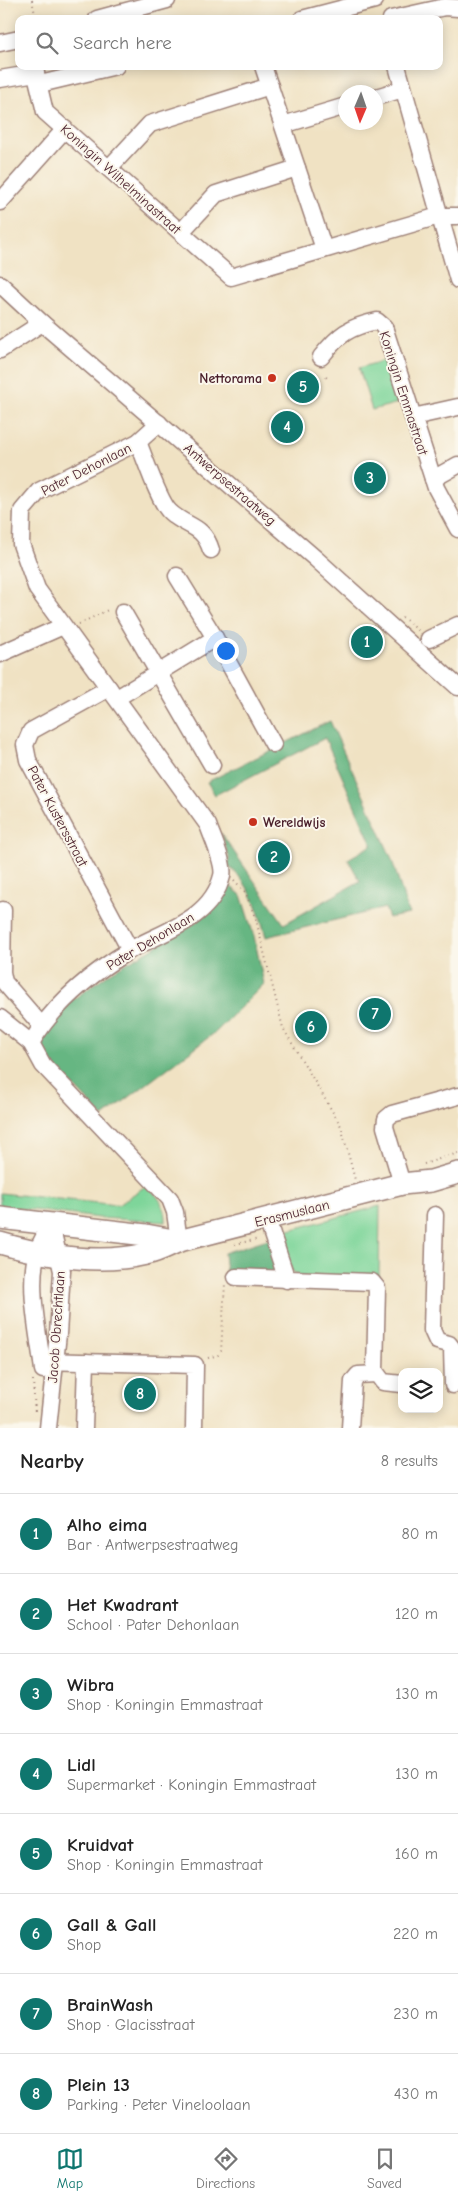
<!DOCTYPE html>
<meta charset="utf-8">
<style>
:root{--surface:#fff;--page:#f6f6f6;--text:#222;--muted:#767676;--line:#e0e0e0;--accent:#0f766e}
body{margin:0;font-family:"Comic Neue",sans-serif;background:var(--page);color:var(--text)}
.controls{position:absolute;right:15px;bottom:15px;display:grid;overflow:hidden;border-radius:10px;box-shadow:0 2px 12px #0003}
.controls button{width:45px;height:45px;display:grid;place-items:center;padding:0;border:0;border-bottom:1px solid var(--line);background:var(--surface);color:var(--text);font:25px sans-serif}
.compass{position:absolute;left:338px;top:85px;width:45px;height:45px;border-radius:50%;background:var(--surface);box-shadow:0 2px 12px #0003;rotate:182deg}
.you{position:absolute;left:225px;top:650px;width:18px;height:18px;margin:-12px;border:4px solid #fff;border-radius:50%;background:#1a73e8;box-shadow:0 0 0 8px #1a73e833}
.badge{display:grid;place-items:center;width:32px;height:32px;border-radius:50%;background:var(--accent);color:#fff;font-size:16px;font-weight:700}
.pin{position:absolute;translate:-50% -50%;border:2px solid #fff;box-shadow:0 1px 5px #0006}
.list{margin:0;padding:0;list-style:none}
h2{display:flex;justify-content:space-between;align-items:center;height:65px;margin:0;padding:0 20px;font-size:21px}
h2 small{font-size:16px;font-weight:400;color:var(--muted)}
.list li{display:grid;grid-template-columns:32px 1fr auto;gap:15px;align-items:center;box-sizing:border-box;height:80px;padding:0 20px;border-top:1px solid var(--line)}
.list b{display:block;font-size:19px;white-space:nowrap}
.list p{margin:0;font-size:16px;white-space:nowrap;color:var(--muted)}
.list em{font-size:16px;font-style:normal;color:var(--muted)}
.icon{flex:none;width:28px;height:28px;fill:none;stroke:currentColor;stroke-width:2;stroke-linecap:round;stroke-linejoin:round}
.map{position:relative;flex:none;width:458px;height:1428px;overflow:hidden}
.search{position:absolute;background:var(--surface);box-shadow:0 2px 12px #0003;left:15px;right:15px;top:15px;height:55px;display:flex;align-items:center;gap:12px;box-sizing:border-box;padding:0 18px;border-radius:10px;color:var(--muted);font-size:19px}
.sheet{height:705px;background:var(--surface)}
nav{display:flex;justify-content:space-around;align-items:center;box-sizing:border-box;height:70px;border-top:1px solid var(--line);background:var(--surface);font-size:14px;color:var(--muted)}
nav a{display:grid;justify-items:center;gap:2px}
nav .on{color:var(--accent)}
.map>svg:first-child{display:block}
.green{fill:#7ed59a;stroke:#647a62}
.forest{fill:#66b682;stroke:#586a56}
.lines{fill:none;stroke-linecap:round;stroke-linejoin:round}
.minor-casing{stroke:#9d8077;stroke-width:19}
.major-casing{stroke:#9d8077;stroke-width:24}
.path{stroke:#9d8077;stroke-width:2;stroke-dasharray:1 4;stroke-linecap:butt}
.minor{stroke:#fff;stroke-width:16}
.major{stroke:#fff;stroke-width:21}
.poi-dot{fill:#c8321e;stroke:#fbf7ec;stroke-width:2}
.labels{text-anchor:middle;stroke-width:4;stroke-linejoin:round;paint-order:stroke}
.street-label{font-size:14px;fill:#4a1f2b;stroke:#fbf7ec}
.poi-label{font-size:14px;font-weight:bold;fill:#4a1f2b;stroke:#fbf7ec;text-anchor:end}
</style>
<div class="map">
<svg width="458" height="1428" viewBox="0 0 458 1428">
<rect width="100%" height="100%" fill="#fbf7ec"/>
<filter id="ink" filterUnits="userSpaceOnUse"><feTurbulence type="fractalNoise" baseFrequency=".02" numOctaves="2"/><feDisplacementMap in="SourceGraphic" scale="10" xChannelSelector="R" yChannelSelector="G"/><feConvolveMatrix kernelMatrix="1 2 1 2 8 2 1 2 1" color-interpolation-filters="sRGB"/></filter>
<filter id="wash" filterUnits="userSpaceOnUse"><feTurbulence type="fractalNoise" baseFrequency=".0096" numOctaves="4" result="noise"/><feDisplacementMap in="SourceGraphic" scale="20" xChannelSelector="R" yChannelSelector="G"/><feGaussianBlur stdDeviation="1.12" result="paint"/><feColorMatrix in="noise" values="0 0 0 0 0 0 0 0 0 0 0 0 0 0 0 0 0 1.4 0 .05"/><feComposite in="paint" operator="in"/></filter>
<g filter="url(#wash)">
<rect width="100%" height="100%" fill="#f0e2c3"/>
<g class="green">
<polygon points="385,360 398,403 372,410 359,368"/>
<path d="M 147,1185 C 157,1196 167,1206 166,1222 L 99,1218 L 0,1206 L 0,1193 L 118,1205 Z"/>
<polygon points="380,1206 379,1278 301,1277 292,1271 278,1233"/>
</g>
<g class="forest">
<path d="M 330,721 L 391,857 L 409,914 L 389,918 L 385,908 L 266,937 C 258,909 251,884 228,866 L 229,857 L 221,833 L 284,924 L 360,881 L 348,859 L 372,845 L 325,738 L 215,795 L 207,782 Z"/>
<polygon points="225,882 241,895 254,936 264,984 217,1031 103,1117 38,1049 42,1034 71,1001 111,972 188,928 217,906"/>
<polygon points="268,1239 277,1262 274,1271 268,1274 226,1274 224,1253"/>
</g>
</g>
<g filter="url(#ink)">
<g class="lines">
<defs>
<g id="minor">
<polyline points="97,19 167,0"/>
<polyline points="302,19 375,0"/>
<polyline points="391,19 445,7 458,8"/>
<polyline points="0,43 19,39"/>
<polyline points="34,66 45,112 231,277 439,216 458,216"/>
<polyline points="263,66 324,249"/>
<polyline points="397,66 458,280"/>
<polyline points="0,79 36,73"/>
<polyline points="40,84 116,66"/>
<polyline points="376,97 403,89"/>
<polyline points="283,125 346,106"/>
<polyline points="109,168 150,124 270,86"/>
<polyline points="0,202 65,129"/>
<polyline points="181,232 216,194 297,168"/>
<polyline points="0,284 42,323 316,559 458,687"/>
<polyline points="0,350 42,323"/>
<path d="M 321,357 C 339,334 349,327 377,321 L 384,327 L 436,488 L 458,529"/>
<polyline points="413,417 458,407"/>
<path d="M 138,442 C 145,458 159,502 170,512 C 187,528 203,524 211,550"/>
<polyline points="433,479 458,465"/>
<polyline points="177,576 215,638 273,744"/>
<polyline points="123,612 212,765"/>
<polyline points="429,639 458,625"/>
<polyline points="0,654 63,626"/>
<polyline points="109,688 31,731 25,745 28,760 130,950"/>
<polyline points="117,698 215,638"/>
<polyline points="3,910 2,972 4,982 41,1025"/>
<polyline points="0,1018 31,1043 43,1065 170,1199 175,1212 179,1241"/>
<path d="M 31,1043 C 53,1005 92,973 130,950 C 163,931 211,920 222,876 C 225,864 212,837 208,825 L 37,589 L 21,544 L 22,511 L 39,491 L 138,442 L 159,423"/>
<polyline points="402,1184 385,1127 386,1119 392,1114 458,1096"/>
<polyline points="435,1215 432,1330 437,1341 449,1344 452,1348 453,1385"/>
<polyline points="267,1219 287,1280"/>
<polyline points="236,1277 372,1282 377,1288 375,1371 383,1382 402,1384"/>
<polyline points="42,1361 195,1365 194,1428"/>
<path d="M 43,1370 C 39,1337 27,1285 37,1253 C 39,1243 46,1234 51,1225"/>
<polyline points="48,1428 58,1334 62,1271 51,1225"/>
<polyline points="84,1428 86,1362"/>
<polyline points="350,1428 353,1381 358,1375 376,1374"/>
</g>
<g id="major">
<polyline points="0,1218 146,1235 179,1241"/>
<path d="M 0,1243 C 45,1256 100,1265 146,1254 C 157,1252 168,1246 179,1241 L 402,1184 L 431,1181 L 458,1173"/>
</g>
</defs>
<use href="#minor" class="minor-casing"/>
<use href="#major" class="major-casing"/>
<g class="path">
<polyline points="32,0 36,19"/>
<polyline points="326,377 329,380"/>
<polyline points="402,617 419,631"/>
<polyline points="79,624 110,609"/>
<polyline points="234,880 246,893 256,920 283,1028 341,1126 355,1180"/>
<polyline points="424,1164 458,1153"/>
<polyline points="235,1244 259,1239"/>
<polyline points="208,1358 218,1355 221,1351 225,1284"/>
<polyline points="33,1380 35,1413"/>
</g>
<use href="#minor" class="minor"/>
<use href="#major" class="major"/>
</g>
</g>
<g class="poi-dot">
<circle cx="272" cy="378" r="5"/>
<circle cx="253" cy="822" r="5"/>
</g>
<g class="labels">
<g class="street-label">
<text transform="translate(121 179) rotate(42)" y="5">Koningin Wilhelminastraat</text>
<text transform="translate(404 393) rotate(72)" y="5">Koningin Emmastraat</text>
<text transform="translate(86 469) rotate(-27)" y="5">Pater Dehonlaan</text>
<text transform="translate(230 484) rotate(41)" y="5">Antwerpsestraatweg</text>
<text transform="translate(58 816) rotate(62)" y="5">Pater Kustersstraat</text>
<text transform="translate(150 941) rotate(-31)" y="5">Pater Dehonlaan</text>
<text transform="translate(292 1213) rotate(-14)" y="5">Erasmuslaan</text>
<text transform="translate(56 1327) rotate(-86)" y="5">Jacob Obrechtlaan</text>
</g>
<g class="poi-label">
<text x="262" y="383">Nettorama</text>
<text x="263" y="827" text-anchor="start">Wereldwijs</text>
</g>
</g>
</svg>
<div class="controls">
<button><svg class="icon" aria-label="layers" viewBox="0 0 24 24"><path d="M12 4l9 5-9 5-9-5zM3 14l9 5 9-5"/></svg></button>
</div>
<svg class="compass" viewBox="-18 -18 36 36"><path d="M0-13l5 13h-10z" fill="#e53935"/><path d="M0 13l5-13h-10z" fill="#767676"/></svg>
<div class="you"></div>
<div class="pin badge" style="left:367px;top:642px">1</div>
<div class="pin badge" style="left:274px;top:857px">2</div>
<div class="pin badge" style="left:370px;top:478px">3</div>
<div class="pin badge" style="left:287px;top:427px">4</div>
<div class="pin badge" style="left:303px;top:387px">5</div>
<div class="pin badge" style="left:311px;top:1027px">6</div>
<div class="pin badge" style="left:375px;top:1014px">7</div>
<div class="pin badge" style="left:140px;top:1394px">8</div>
<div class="search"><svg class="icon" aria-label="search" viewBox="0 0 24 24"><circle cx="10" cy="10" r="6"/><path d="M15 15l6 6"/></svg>Search here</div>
</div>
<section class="sheet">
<h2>Nearby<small>8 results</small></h2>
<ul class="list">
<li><span class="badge">1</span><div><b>Alho eima</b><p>Bar · Antwerpsestraatweg</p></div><em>80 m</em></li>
<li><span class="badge">2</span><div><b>Het Kwadrant</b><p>School · Pater Dehonlaan</p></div><em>120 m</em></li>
<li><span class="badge">3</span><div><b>Wibra</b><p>Shop · Koningin Emmastraat</p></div><em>130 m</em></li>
<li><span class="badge">4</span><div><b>Lidl</b><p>Supermarket · Koningin Emmastraat</p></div><em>130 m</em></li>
<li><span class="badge">5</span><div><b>Kruidvat</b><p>Shop · Koningin Emmastraat</p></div><em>160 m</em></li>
<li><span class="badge">6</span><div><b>Gall &amp; Gall</b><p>Shop</p></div><em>220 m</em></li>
<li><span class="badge">7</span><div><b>BrainWash</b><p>Shop · Glacisstraat</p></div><em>230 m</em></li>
<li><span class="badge">8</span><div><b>Plein 13</b><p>Parking · Peter Vineloolaan</p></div><em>430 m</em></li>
</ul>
</section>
<nav>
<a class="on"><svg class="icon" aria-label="map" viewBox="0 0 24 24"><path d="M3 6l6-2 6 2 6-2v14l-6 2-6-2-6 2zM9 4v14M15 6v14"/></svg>Map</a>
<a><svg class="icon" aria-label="directions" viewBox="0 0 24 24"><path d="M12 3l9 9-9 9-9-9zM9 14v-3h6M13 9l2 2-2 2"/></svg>Directions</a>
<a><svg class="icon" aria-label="saved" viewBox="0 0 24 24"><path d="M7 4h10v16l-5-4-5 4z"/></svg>Saved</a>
</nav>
